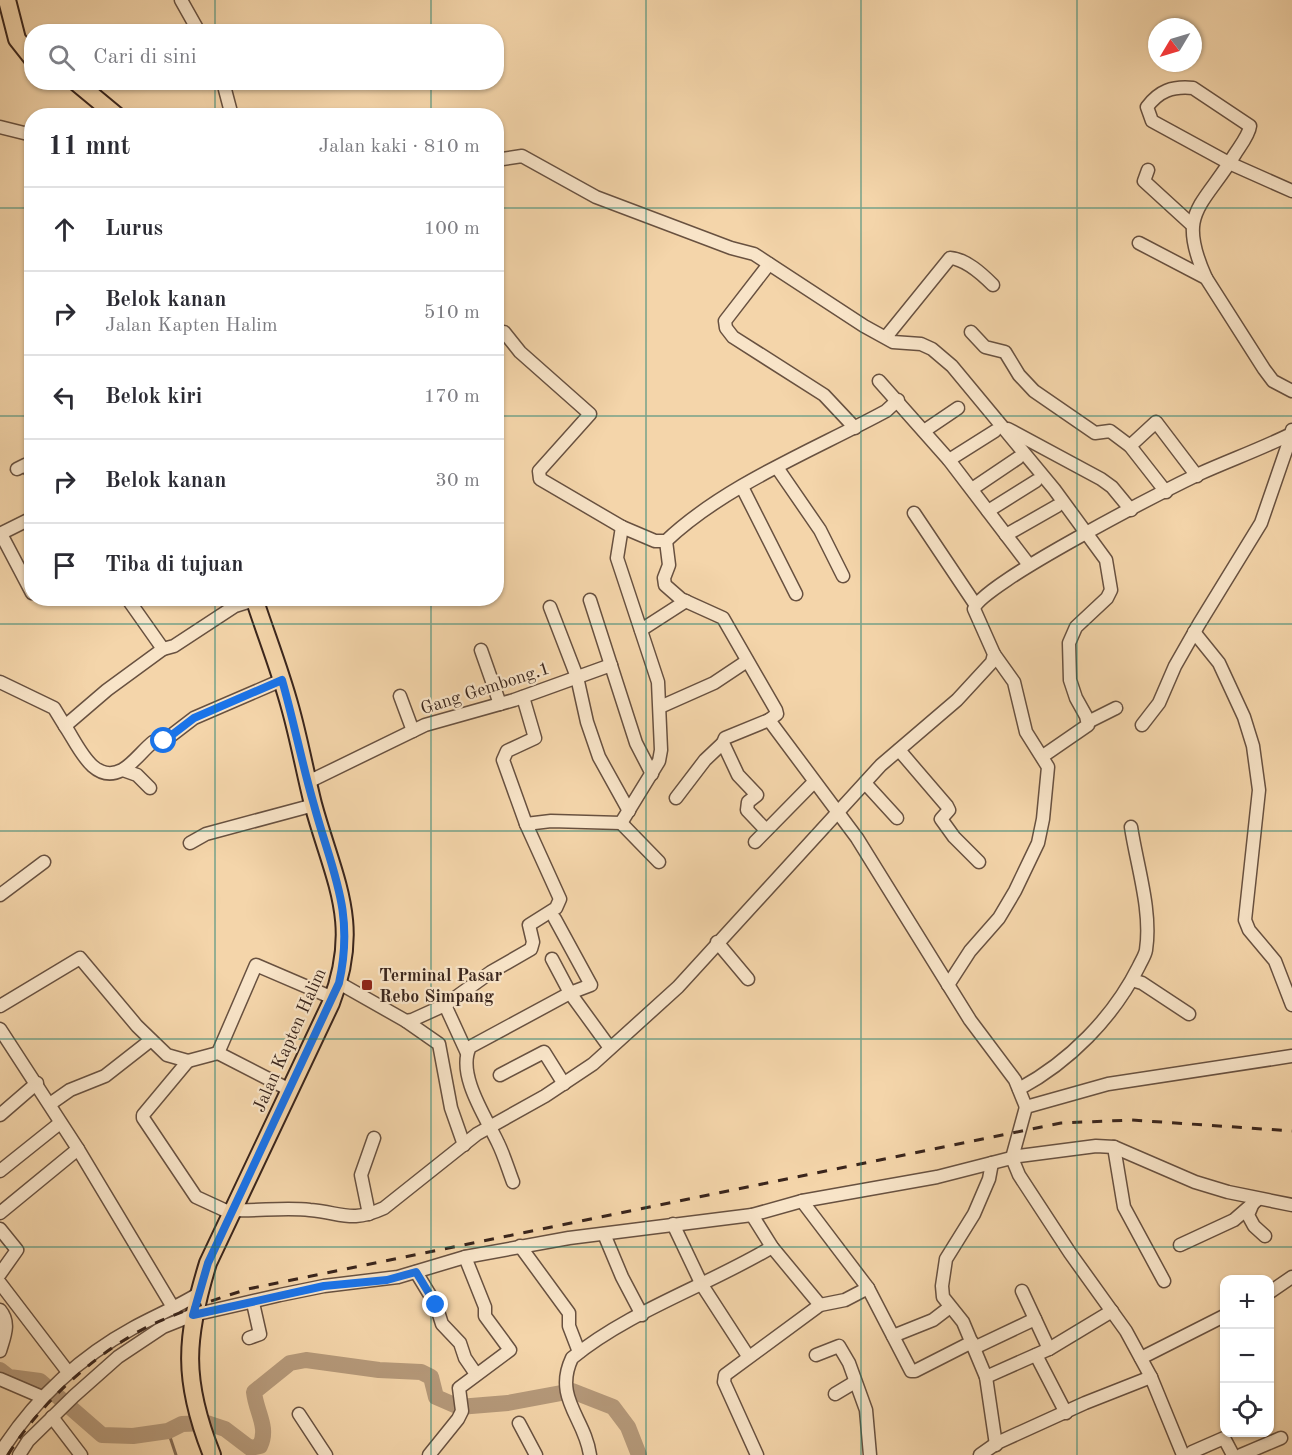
<!DOCTYPE html>
<html lang="id">
<meta charset="utf-8">
<style>
:root{--surface:#fff;--page:#f7f7f7;--text:#2b2b33;--muted:#7c7c81;--line:#e1e1e2}
body{margin:0;font-family:"Old Standard TT",serif;background:var(--page);color:var(--text)}
.controls{position:absolute;right:18px;bottom:18px;display:grid;overflow:hidden;border-radius:12px;box-shadow:0 2px 4px #0004}
.controls button{width:54px;height:54px;display:grid;place-items:center;padding:0;border:0;border-bottom:2px solid var(--line);background:var(--surface);color:var(--text);font:30px sans-serif}
.compass{position:absolute;left:1148px;top:18px;width:54px;height:54px;border-radius:50%;background:var(--surface);box-shadow:0 2px 4px #0004;rotate:232deg}
.stop{position:absolute;width:18px;height:18px;margin:-14px;border:4px solid #1a73e8;border-radius:50%;background:#fff}
.stop.end{background:#1a73e8;border-color:#fff;box-shadow:0 2px 6px #0008}
.list{margin:0;padding:0;list-style:none}
h2{display:flex;justify-content:space-between;align-items:center;height:78px;margin:0;padding:0 24px;font-size:26px}
h2 small{font-size:20px;font-weight:400;color:var(--muted)}
.list li{display:grid;grid-template-columns:39px 1fr auto;gap:18px;align-items:center;box-sizing:border-box;height:84px;padding:0 24px;border-top:2px solid var(--line)}
.list b{display:block;font-size:22px;white-space:nowrap}
.list p{margin:0;font-size:20px;white-space:nowrap;color:var(--muted)}
.list em{font-size:20px;font-style:normal;color:var(--muted)}
.icon{flex:none;width:33px;height:33px;fill:none;stroke:currentColor;stroke-width:2;stroke-linecap:round;stroke-linejoin:round}
.map{position:relative;flex:none;width:1292px;height:1455px;overflow:hidden}
.search{position:absolute;background:var(--surface);box-shadow:0 2px 4px #0004;left:24px;top:24px;width:480px;height:66px;display:flex;align-items:center;gap:15px;box-sizing:border-box;padding:0 21px;border-radius:24px;color:var(--muted);font-size:22px}
.panel{position:absolute;background:var(--surface);box-shadow:0 2px 4px #0004;left:24px;top:108px;width:480px;height:498px;border-radius:24px}
.map>svg:first-child{display:block}
.lines{fill:none;stroke-linecap:round;stroke-linejoin:round}
.stream{stroke:#846b54;stroke-width:3}
.river{stroke:#b5997a;stroke-width:16}
.minor-casing{stroke:#685140;stroke-width:15}
.major-casing{stroke:#3a251c;stroke-width:20}
.minor{stroke:#f8e4c8;stroke-width:12}
.major{stroke:#f4d5aa;stroke-width:16}
.rail{stroke:#3a251c;stroke-width:3;stroke-dasharray:10 10;stroke-linecap:butt}
.route{stroke:#1a73e8;stroke-width:8}
.grid{fill:none;stroke:#0f766e;stroke-width:1.5;stroke-opacity:0.55}
.poi-dot{fill:#8f2418;stroke:#f8e4c8;stroke-width:2}
.labels{text-anchor:middle;stroke-width:4.5;stroke-linejoin:round;paint-order:stroke}
.street-label{font-size:18px;fill:#3a251c;stroke:#f8e4c8}
.poi-label{font-size:18px;font-weight:bold;fill:#3a251c;stroke:#f8e4c8;text-anchor:start}
</style>
<div class="map">
<svg width="1292" height="1455" viewBox="0 0 1292 1455">
<rect width="100%" height="100%" fill="#f4d5aa"/>
<filter id="stains"><feTurbulence type="fractalNoise" baseFrequency=".00333" numOctaves="4"/><feColorMatrix values="0 0 0 0 .2 0 0 0 0 .09 0 0 0 0 .02 0 0 0 .5 -.17"/></filter>
<radialGradient id="worn" r=".72"><stop offset=".6" stop-color="#630" stop-opacity="0"/><stop offset="1" stop-color="#630" stop-opacity=".3"/></radialGradient>
<g class="lines">
<polyline class="stream" points="168,1431 176,1455"/>
<path class="river" d="M 0,1370 L 9,1377 L 40,1381 L 102,1435 L 133,1436 L 168,1431 L 182,1424 L 207,1423 L 225,1429 L 250,1448 L 260,1446 C 269,1427 256,1412 254,1392 L 290,1363 L 306,1360 L 379,1370 L 421,1372 L 431,1377 L 436,1397 L 459,1407 L 508,1403 L 572,1391 L 613,1407 L 628,1427 L 639,1455"/>
<defs>
<g id="minor">
<polyline points="181,0 199,32"/>
<polyline points="223,82 232,116"/>
<polyline points="0,127 32,135"/>
<polyline points="496,160 522,156 596,197 731,248 754,254 864,326 893,342 921,344 932,349 952,366 1054,489 1106,560 1111,590 1107,598 1076,627 1069,643 1070,680 1076,698 1086,716 1088,725 1043,756"/>
<polyline points="1148,170 1144,181 1191,224"/>
<polyline points="1139,243 1206,278 1264,369 1273,381 1292,391"/>
<polyline points="769,264 725,321 726,328 733,337 824,395 855,428"/>
<path d="M 1206,278 C 1176,212 1202,208 1235,154 C 1240,146 1249,135 1250,126 L 1193,88 C 1172,86 1159,91 1147,107 L 1152,121 L 1229,163 L 1292,191"/>
<polyline points="496,332 504,332 520,352 590,414 539,471 540,479 622,527"/>
<polyline points="971,332 985,347 1005,352 1019,375 1034,391 1095,433 1110,431 1130,446 1166,492"/>
<path d="M 886,337 L 950,258 C 966,259 982,274 993,285"/>
<polyline points="879,381 949,460 1029,565"/>
<polyline points="1008,429 1101,479 1112,487 1131,510"/>
<polyline points="924,431 958,408"/>
<polyline points="1130,446 1156,422 1197,476"/>
<polyline points="949,460 995,431"/>
<polyline points="17,469 25,465 32,473"/>
<polyline points="778,469 820,530 843,576"/>
<polyline points="742,487 796,594"/>
<polyline points="972,489 1018,458"/>
<polyline points="988,511 1036,481"/>
<polyline points="914,513 975,604"/>
<polyline points="0,534 32,518"/>
<polyline points="1,534 32,593"/>
<polyline points="1006,535 1057,506"/>
<polyline points="666,541 669,565 664,578 665,585 681,599 723,618 776,710 777,714 769,720 857,838 970,1020 1015,1080 1026,1107"/>
<polyline points="127,598 163,649"/>
<polyline points="590,600 636,743 652,774"/>
<polyline points="550,607 577,677 587,722 599,757 629,811"/>
<polyline points="641,630 686,601"/>
<polyline points="1194,632 1219,663 1244,717 1253,746 1259,790 1245,920 1249,930 1275,961 1292,1005"/>
<polyline points="481,650 500,704"/>
<polyline points="0,682 54,708 65,726 107,690 163,649 174,646 235,606 254,600"/>
<polyline points="400,696 413,731"/>
<polyline points="660,707 714,683 747,661"/>
<polyline points="1088,722 1116,708"/>
<polyline points="1142,725 1159,703 1175,666 1199,624 1261,523 1292,433"/>
<path d="M 65,726 C 78,745 93,785 122,770 C 133,764 143,750 153,742 L 164,741 L 194,718 L 282,680"/>
<polyline points="899,750 947,806 949,810 941,819 954,837 979,862"/>
<polyline points="123,770 137,775 150,788"/>
<polyline points="308,782 425,725 514,700 611,665"/>
<polyline points="865,783 897,818"/>
<polyline points="676,798 705,760 723,743"/>
<polyline points="621,823 659,862"/>
<path d="M 526,824 L 551,821 L 621,823 L 659,761 L 661,750 L 658,682 L 617,558 L 622,527 L 655,541 L 666,541 C 725,485 814,450 886,411 L 898,400"/>
<polyline points="766,830 747,810 748,802 757,795 738,775 723,743 725,738 769,720"/>
<polyline points="755,842 814,782"/>
<polyline points="190,843 206,834 314,805"/>
<polyline points="0,895 44,862"/>
<polyline points="717,942 748,979"/>
<polyline points="552,959 570,993 591,985 555,919"/>
<polyline points="1132,980 1142,983 1189,1014"/>
<polyline points="339,983 406,1021 412,1020 445,1005 491,972 531,949 533,942 529,925 556,908 560,899 526,824 503,760 507,751 535,738 523,697"/>
<polyline points="948,985 970,951 999,918 1015,891 1038,843 1043,819 1048,767 1026,732 1014,682 994,654"/>
<polyline points="445,1005 467,1053"/>
<polyline points="0,1006 80,958 137,1026 167,1055 188,1061 218,1053 290,1090"/>
<polyline points="406,1021 439,1044 451,1108 464,1145"/>
<polyline points="0,1029 78,1149 174,1309"/>
<polyline points="218,1053 256,965 333,998"/>
<polyline points="188,1061 143,1115 143,1118 196,1197 233,1214"/>
<polyline points="500,1075 544,1052 564,1084"/>
<path d="M 1019,1089 C 1069,1062 1113,1018 1139,966 C 1141,961 1145,956 1146,950 C 1152,911 1137,866 1131,827"/>
<polyline points="50,1104 70,1090 105,1076 151,1040"/>
<polyline points="0,1115 37,1083"/>
<polyline points="1114,1147 1124,1207 1164,1281"/>
<polyline points="992,1163 989,1179 974,1214 946,1259 942,1286 943,1297 963,1322 986,1377 996,1445"/>
<polyline points="0,1171 60,1123"/>
<path d="M 513,1182 C 508,1169 504,1155 498,1143 C 487,1119 456,1074 470,1047 L 570,993 L 610,1048"/>
<polyline points="802,1201 868,1288 911,1371 915,1371 972,1342"/>
<polyline points="1253,1203 1248,1215 1254,1226 1265,1236"/>
<path d="M 234,1210 C 259,1211 286,1207 310,1210 C 343,1213 351,1223 384,1208 L 477,1134 L 545,1096 L 593,1064 L 678,987 L 881,765 L 957,700 L 992,662 L 994,654 L 974,609 C 979,585 1168,489 1199,474 C 1230,460 1261,449 1291,434 L 1292,430"/>
<polyline points="0,1213 78,1149"/>
<polyline points="369,1214 361,1175 374,1138"/>
<polyline points="752,1215 772,1247 820,1305"/>
<polyline points="673,1224 702,1285 748,1356"/>
<polyline points="0,1229 17,1250 0,1274"/>
<polyline points="604,1234 622,1277 642,1315"/>
<polyline points="1180,1245 1234,1220 1257,1200"/>
<polyline points="520,1246 569,1313 569,1326 579,1352"/>
<polyline points="416,1272 436,1305 442,1324 460,1343 465,1358 476,1374"/>
<polyline points="0,1283 68,1372"/>
<polyline points="1022,1291 1049,1349"/>
<polyline points="1270,1292 1292,1277"/>
<path d="M 0,1310 C 11,1323 4,1337 0,1351"/>
<polyline points="893,1336 933,1320 950,1307"/>
<polyline points="249,1338 260,1334 253,1303"/>
<polyline points="974,1348 1035,1319"/>
<polyline points="816,1355 839,1346 849,1363 866,1410 870,1455"/>
<polyline points="1036,1355 1066,1413"/>
<polyline points="1141,1358 1224,1316"/>
<polyline points="986,1377 1049,1349 1112,1311"/>
<polyline points="0,1379 42,1397"/>
<polyline points="835,1394 855,1382"/>
<polyline points="299,1414 326,1455"/>
<polyline points="52,1417 81,1455"/>
<polyline points="519,1423 536,1455"/>
<polyline points="1192,1452 1224,1438 1233,1455"/>
<path d="M 0,1453 C 34,1400 78,1358 133,1328 C 155,1316 177,1307 198,1294"/>
<polyline points="19,1455 28,1441 74,1396 118,1357 163,1327 193,1315 280,1295 324,1286 398,1277 465,1257 569,1238 752,1215 802,1201 937,1177 1019,1156 1096,1146 1114,1147 1195,1182 1228,1192 1292,1205"/>
<polyline points="429,1455 458,1419 462,1411 459,1388 510,1350 485,1316 485,1307 465,1257"/>
<path d="M 590,1455 C 585,1418 553,1398 572,1358 C 629,1311 709,1285 772,1247"/>
<polyline points="757,1455 724,1382 725,1375 820,1305 845,1300 868,1288"/>
<polyline points="980,1455 997,1443 1085,1403 1151,1377"/>
<polyline points="1183,1455 1151,1377 1126,1331 1070,1253 1019,1175 1012,1158 1026,1107 1108,1084 1292,1056"/>
<polyline points="1241,1455 1281,1438"/>
</g>
<g id="major">
<polyline points="7,0 17,39 32,58"/>
<polyline points="76,82 117,116"/>
<path d="M 212,1455 C 182,1380 185,1338 208,1263 L 331,1003 C 362,923 334,881 313,804 C 305,772 299,739 290,707 C 280,670 266,635 254,598"/>
</g>
</defs>
<use href="#minor" class="minor-casing"/>
<use href="#major" class="major-casing"/>
<use href="#minor" class="minor"/>
<use href="#major" class="major"/>
<path class="rail" d="M 8,1455 C 38,1406 93,1355 145,1328 C 178,1312 213,1300 248,1289 L 1061,1123 L 1132,1120 L 1292,1131"/>
</g>
<g class="lines">
<path class="route" d="M 164,741 L 194,718 L 282,680 C 294,722 302,764 314,805 C 332,872 355,911 339,983 L 208,1263 L 193,1315 L 324,1286 L 387,1280 L 416,1272 L 436,1305"/>
</g>
<path class="grid" d="M 215,0 L 215,32M 431,0 L 431,32M 646,0 L 646,1455M 861,0 L 861,1455M 1077,0 L 1077,1455M 215,82 L 215,116M 431,82 L 431,116M 0,208 L 32,208M 496,208 L 1292,208M 0,416 L 32,416M 496,416 L 1292,416M 215,598 L 215,1455M 431,598 L 431,1455M 0,624 L 1292,624M 0,831 L 1292,831M 0,1039 L 1292,1039M 0,1247 L 1292,1247"/>
<rect class="poi-dot" x="361" y="979" width="12" height="12" rx="3"/>
<g class="labels">
<g class="street-label">
<text transform="translate(485 688) rotate(-18)" y="6">Gang Gembong.1</text>
<text transform="translate(289 1040) rotate(-66)" y="6">Jalan Kapten Halim</text>
</g>
<g class="poi-label">
<text x="379" y="981">Terminal Pasar<tspan x="379" dy="21">Rebo Simpang</tspan></text>
</g>
</g>
<rect width="100%" height="100%" filter="url(#stains)"/>
<rect width="100%" height="100%" fill="url(#worn)"/>
</svg>
<div class="controls">
<button>+</button>
<button>−</button>
<button><svg class="icon" aria-label="locate" viewBox="0 0 24 24"><circle cx="12" cy="12" r="6"/><path d="M12 2v4M12 18v4M2 12h4M18 12h4"/></svg></button>
</div>
<svg class="compass" viewBox="-18 -18 36 36"><path d="M0-13l5 13h-10z" fill="#e53935"/><path d="M0 13l5-13h-10z" fill="#7c7c81"/></svg>
<div class="stop" style="left:164px;top:741px"></div>
<div class="stop end" style="left:436px;top:1305px"></div>
<div class="search"><svg class="icon" aria-label="search" viewBox="0 0 24 24"><circle cx="10" cy="10" r="6"/><path d="M15 15l6 6"/></svg>Cari di sini</div>
<section class="panel">
<h2>11 mnt<small>Jalan kaki · 810 m</small></h2>
<ul class="list">
<li><svg class="icon" aria-label="ahead" viewBox="0 0 24 24"><path d="M12 20V5M6 11l6-6 6 6"/></svg><div><b>Lurus</b></div><em>100 m</em></li>
<li><svg class="icon" aria-label="right" viewBox="0 0 24 24"><path d="M7 20v-9h11M14 6l5 5-5 5"/></svg><div><b>Belok kanan</b><p>Jalan Kapten Halim</p></div><em>510 m</em></li>
<li><svg class="icon" aria-label="left" viewBox="0 0 24 24"><path d="M17 20v-9H6M10 6l-5 5 5 5"/></svg><div><b>Belok kiri</b></div><em>170 m</em></li>
<li><svg class="icon" aria-label="right" viewBox="0 0 24 24"><path d="M7 20v-9h11M14 6l5 5-5 5"/></svg><div><b>Belok kanan</b></div><em>30 m</em></li>
<li><svg class="icon" aria-label="arrive" viewBox="0 0 24 24"><path d="M6 21V4h12l-3 4 3 4H6"/></svg><div><b>Tiba di tujuan</b></div></li>
</ul>
</section>
</div>
